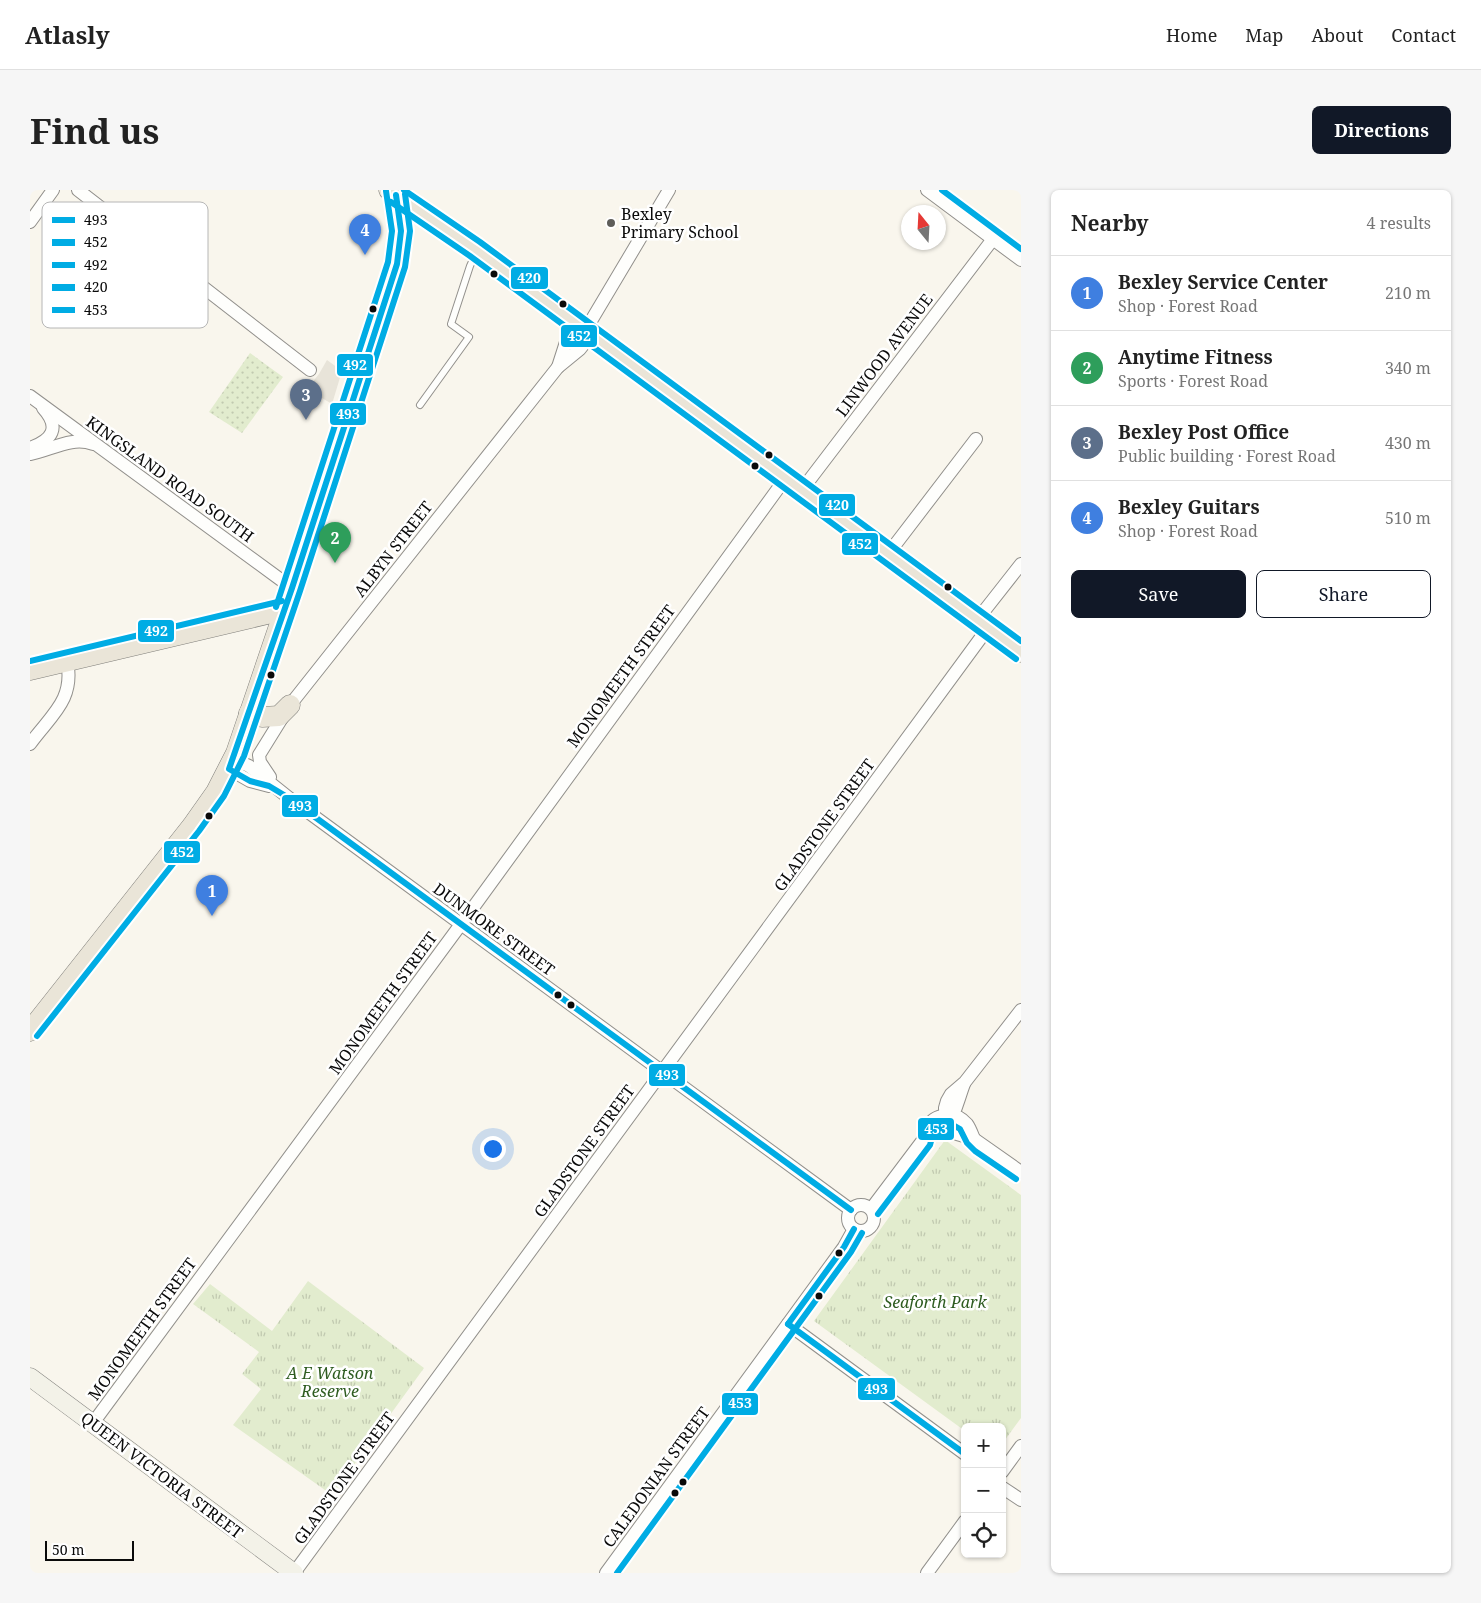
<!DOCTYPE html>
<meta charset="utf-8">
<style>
:root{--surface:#fff;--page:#f6f6f6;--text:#222;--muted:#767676;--line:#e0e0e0;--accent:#111827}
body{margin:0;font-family:"Noto Serif",serif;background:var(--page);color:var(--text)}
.controls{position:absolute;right:15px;bottom:15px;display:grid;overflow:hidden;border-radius:8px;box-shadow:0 1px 4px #0004}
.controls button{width:45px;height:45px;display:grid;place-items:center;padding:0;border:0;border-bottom:1px solid var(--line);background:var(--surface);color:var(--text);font:25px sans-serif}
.compass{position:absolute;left:871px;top:15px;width:45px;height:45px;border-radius:50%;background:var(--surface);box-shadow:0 1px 4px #0004;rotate:342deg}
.scale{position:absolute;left:15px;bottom:12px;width:89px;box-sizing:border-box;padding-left:5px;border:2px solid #0a0a0a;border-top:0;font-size:14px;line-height:18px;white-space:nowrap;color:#0a0a0a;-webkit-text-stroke:4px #fff;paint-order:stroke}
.you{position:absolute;left:462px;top:958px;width:18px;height:18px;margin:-12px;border:4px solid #fff;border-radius:50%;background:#1a73e8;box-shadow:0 0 0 8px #1a73e833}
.badge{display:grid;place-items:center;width:32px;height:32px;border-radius:50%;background:var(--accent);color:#fff;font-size:16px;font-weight:700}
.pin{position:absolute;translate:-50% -41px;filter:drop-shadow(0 1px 2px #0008)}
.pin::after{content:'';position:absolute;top:26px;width:18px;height:15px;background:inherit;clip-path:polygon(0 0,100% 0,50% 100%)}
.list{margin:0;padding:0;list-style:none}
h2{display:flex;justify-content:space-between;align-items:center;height:65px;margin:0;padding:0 20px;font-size:21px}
h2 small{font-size:16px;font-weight:400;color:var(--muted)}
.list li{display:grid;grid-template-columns:32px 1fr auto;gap:15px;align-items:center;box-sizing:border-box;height:75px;padding:0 20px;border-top:1px solid var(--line)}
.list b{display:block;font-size:19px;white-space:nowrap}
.list p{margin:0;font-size:16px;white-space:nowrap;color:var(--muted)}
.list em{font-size:16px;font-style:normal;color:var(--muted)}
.actions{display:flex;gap:10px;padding:15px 20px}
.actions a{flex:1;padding:11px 0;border:1px solid var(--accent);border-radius:8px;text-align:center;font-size:18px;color:var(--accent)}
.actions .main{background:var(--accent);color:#fff}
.icon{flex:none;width:28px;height:28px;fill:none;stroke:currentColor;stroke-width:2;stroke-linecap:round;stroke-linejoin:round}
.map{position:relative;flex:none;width:991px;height:1383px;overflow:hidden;border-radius:8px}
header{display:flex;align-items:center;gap:30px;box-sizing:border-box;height:70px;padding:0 25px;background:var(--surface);border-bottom:1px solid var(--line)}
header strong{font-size:24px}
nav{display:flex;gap:28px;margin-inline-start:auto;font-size:18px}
.intro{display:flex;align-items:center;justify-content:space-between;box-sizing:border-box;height:120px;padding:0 30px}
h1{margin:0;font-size:35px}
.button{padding:12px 22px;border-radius:8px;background:var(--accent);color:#fff;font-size:18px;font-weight:700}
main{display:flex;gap:30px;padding:0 30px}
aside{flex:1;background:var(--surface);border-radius:8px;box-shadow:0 1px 4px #0004}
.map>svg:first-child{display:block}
.grass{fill:url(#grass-dots)}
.park{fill:url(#park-tufts)}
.plaza{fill:#e8e4d9}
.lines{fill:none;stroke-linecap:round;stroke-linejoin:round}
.lane-casing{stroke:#92908c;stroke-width:8}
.street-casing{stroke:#92908c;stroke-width:14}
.secondary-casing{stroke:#888783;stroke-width:19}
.primary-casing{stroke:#7f7e7a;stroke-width:21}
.lane{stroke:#fefefc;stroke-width:6}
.street{stroke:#fefefc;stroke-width:12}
.secondary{stroke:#f3f2e8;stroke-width:18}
.primary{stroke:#eae5d8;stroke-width:20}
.bus-1-casing{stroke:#fff;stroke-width:10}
.bus-2-casing{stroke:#fff;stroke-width:10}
.bus-3-casing{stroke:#fff;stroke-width:10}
.bus-4-casing{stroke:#fff;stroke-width:10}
.bus-5-casing{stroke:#fff;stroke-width:10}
.bus-1{stroke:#00ace4;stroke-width:6}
.bus-2{stroke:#00ace4;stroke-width:6}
.bus-3{stroke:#00ace4;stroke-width:6}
.bus-4{stroke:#00ace4;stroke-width:6}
.bus-5{stroke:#00ace4;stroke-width:6}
.poi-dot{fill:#5e5d59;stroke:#fff;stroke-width:2}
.bus-dot{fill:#0a0a0a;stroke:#fff;stroke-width:2}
.labels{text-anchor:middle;stroke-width:5;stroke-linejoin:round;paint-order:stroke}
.poi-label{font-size:16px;fill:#0a0a0a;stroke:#fff;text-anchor:start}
.street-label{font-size:16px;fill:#0a0a0a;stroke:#fff}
.park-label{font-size:16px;font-style:italic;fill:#2e5c20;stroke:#fff}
.key{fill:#fff;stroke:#b6b6b6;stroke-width:1}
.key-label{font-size:14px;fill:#0a0a0a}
.line-badge{stroke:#fff;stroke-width:2}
.badge-label{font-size:14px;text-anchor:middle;font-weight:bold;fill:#fff}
</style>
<header>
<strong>Atlasly</strong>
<nav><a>Home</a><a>Map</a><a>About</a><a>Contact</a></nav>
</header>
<div class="intro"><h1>Find us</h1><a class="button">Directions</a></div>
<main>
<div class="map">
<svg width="991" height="1383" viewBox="0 0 991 1383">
<defs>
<pattern id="grass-dots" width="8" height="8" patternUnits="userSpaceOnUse" patternTransform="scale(1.25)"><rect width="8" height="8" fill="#e2ecce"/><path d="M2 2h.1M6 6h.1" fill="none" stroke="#c1c9b0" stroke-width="1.8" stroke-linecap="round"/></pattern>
<pattern id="park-tufts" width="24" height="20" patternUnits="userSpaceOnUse" patternTransform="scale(1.25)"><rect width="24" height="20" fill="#e2ecce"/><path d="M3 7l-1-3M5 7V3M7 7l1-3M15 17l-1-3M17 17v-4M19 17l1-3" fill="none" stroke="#c1c9b0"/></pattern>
</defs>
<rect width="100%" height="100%" fill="#f9f6ed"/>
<polygon class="grass" points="220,163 253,187 212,243 179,222"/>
<g class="park">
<polygon points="915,950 991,1005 991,1228 972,1254 972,1237 935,1237 935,1241 784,1131"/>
<polygon points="278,1091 394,1178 302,1305 203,1235 231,1199 212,1184 229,1162 163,1114 180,1094 242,1141"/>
</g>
<polygon class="plaza" points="297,170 312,181 302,214 277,199 289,184"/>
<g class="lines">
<defs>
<polyline id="lane" points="390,215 439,147 421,134 440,76 446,63"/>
<g id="street">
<polyline points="48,0 280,180"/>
<polyline points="897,0 991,70"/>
<polyline points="0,32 23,0"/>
<polyline points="555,141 639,0"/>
<polyline points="528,177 537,149 539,129"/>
<polyline points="0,206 262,398"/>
<path d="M 0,258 C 22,250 31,238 13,218"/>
<path d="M 0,264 C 21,260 42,246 63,254"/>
<polyline points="771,301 963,49"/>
<polyline points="858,364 946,249"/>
<polyline points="947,430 991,374"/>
<path d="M 0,554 C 21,525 45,510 37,471"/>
<polyline points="203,569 219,576 259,608 821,1020"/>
<polyline points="199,579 220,591 239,596"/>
<polyline points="240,587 230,572 229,565 260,515 528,177 550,159 561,145"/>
<polyline points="916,939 915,918 917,911 921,904 935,892 991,820"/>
<polyline points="916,939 927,944 944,949 991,982"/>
<path d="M 893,950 L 911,940 L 916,939 C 925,925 928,910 934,894"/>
<circle cx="831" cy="1028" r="13"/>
<path d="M 841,1019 L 893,950 C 893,946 894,941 896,938 C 905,923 925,920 937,934 C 940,938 942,944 944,949"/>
<polyline points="758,1134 935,1264"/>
<polyline points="63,1233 437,726 755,289"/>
<polyline points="972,1282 991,1256"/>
<polyline points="973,1298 991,1310"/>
<polyline points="264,1383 958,438"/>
<polyline points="576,1383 814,1057 824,1039"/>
<polyline points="897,1383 935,1331"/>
</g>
<polyline id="secondary" points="0,1187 264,1383"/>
<g id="primary">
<polyline points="359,0 445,59 991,462"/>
<polyline points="0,480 254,420"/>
<polyline points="219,523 232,527 249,526 260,515"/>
<polyline points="0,841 162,636 186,602 206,563 262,398 367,74 371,41 365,0"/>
</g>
</defs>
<use href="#lane" class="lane-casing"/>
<use href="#street" class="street-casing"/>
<use href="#secondary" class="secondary-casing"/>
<use href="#primary" class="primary-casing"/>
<use href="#lane" class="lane"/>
<use href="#street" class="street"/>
<use href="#secondary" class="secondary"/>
<use href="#primary" class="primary"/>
<defs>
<g id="bus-1">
<polyline points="366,5 371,41 367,74 262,398 199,579 220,591 239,596 259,608 821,1020"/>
<polyline points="758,1134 935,1264"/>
<polyline points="758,1134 814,1057 824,1039"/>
</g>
<g id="bus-2">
<polyline points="361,12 440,66 986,469"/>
<polyline points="7,846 169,641 194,606 214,566 270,401 375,77 380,41 375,4"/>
</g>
<g id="bus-3">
<polyline points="912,0 991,59"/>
<polyline points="246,417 358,72 362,41 356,1"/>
<polyline points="0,471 252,411"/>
</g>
<polyline id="bus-4" points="374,0 450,52 991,451"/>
<g id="bus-5">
<polyline points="848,1024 900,955 903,944 906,939 912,935 923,935 930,939 937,953 945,961 986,989"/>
<polyline points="587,1383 821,1062 832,1043"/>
</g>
</defs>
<use href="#bus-1" class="bus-1-casing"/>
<use href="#bus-2" class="bus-2-casing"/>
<use href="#bus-3" class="bus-3-casing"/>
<use href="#bus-4" class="bus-4-casing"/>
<use href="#bus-5" class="bus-5-casing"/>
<use href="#bus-1" class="bus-1"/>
<use href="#bus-2" class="bus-2"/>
<use href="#bus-3" class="bus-3"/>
<use href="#bus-4" class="bus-4"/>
<use href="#bus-5" class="bus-5"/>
</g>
<circle class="poi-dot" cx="581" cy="33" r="5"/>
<g class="bus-dot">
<circle cx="464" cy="84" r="4.5"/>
<circle cx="533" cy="114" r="4.5"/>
<circle cx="343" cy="119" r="4.5"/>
<circle cx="739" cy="265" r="4.5"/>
<circle cx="725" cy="276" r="4.5"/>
<circle cx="918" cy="397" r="4.5"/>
<circle cx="241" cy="485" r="4.5"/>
<circle cx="179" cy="626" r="4.5"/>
<circle cx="528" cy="805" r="4.5"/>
<circle cx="541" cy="815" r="4.5"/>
<circle cx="809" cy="1063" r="4.5"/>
<circle cx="789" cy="1106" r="4.5"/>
<circle cx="653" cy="1292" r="4.5"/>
<circle cx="645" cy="1303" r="4.5"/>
</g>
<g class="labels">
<g class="poi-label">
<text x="591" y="30">Bexley<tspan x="591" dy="18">Primary School</tspan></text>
</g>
<g class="street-label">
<text transform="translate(854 165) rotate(-53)" y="6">LINWOOD AVENUE</text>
<text transform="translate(140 289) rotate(36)" y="6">KINGSLAND ROAD SOUTH</text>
<text transform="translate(363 359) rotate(-52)" y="6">ALBYN STREET</text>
<text transform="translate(591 486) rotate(-54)" y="6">MONOMEETH STREET</text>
<text transform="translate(794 635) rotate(-54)" y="6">GLADSTONE STREET</text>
<text transform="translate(464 739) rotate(36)" y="6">DUNMORE STREET</text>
<text transform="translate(353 813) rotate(-54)" y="6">MONOMEETH STREET</text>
<text transform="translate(554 961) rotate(-54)" y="6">GLADSTONE STREET</text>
<text transform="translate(112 1139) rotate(-54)" y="6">MONOMEETH STREET</text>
<text transform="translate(132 1285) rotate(37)" y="6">QUEEN VICTORIA STREET</text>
<text transform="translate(626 1287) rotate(-54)" y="6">CALEDONIAN STREET</text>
<text transform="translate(314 1288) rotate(-54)" y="6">GLADSTONE STREET</text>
</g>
<g class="park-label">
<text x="905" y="1118">Seaforth Park</text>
<text x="300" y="1189">A E Watson<tspan x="300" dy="18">Reserve</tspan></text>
</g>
</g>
<rect x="12" y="12" width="166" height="126" rx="8" class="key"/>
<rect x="22" y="27" width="23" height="6" fill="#00ace4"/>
<rect x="22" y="49" width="23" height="7" fill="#00ace4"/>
<rect x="22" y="72" width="23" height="6" fill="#00ace4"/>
<rect x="22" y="94" width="23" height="7" fill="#00ace4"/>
<rect x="22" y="117" width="23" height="6" fill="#00ace4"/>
<g class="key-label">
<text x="54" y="35">493</text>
<text x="54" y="57">452</text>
<text x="54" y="80">492</text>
<text x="54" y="102">420</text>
<text x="54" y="125">453</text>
</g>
<g class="line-badge">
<rect x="480" y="76" width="39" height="24" rx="5" fill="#00ace4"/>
<rect x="530" y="134" width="38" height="24" rx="5" fill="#00ace4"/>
<rect x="306" y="163" width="38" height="24" rx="5" fill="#00ace4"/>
<rect x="299" y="212" width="38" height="24" rx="5" fill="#00ace4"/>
<rect x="788" y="303" width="38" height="24" rx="5" fill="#00ace4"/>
<rect x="811" y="342" width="38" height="24" rx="5" fill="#00ace4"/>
<rect x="107" y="429" width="38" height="24" rx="5" fill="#00ace4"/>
<rect x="251" y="604" width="38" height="24" rx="5" fill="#00ace4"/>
<rect x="133" y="650" width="38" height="24" rx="5" fill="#00ace4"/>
<rect x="618" y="873" width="38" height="24" rx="5" fill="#00ace4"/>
<rect x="887" y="927" width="38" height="24" rx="5" fill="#00ace4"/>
<rect x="827" y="1187" width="39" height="24" rx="5" fill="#00ace4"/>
<rect x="691" y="1202" width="38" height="24" rx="5" fill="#00ace4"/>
</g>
<g class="badge-label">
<text x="499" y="93">420</text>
<text x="549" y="151">452</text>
<text x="325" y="180">492</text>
<text x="318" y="229">493</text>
<text x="807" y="320">420</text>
<text x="830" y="359">452</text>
<text x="126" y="446">492</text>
<text x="270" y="621">493</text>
<text x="152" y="667">452</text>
<text x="637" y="890">493</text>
<text x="906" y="944">453</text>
<text x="846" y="1204">493</text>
<text x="710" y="1218">453</text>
</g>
</svg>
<div class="controls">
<button>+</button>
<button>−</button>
<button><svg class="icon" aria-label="locate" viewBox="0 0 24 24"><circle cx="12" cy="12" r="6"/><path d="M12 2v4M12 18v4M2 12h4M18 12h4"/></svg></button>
</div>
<svg class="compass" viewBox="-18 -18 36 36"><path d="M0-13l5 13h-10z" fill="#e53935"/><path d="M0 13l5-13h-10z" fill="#767676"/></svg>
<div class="scale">50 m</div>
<div class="you"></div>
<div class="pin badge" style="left:182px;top:726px;background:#3f7fe0">1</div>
<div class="pin badge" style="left:305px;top:373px;background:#2e9e5b">2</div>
<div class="pin badge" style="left:276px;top:230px;background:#5c6f8a">3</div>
<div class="pin badge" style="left:335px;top:65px;background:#3f7fe0">4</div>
</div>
<aside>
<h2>Nearby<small>4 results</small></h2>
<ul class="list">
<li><span class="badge" style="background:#3f7fe0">1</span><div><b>Bexley Service Center</b><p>Shop · Forest Road</p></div><em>210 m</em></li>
<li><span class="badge" style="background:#2e9e5b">2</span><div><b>Anytime Fitness</b><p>Sports · Forest Road</p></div><em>340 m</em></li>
<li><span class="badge" style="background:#5c6f8a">3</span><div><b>Bexley Post Office</b><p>Public building · Forest Road</p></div><em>430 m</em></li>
<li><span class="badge" style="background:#3f7fe0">4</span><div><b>Bexley Guitars</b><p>Shop · Forest Road</p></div><em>510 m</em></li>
</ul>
<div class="actions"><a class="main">Save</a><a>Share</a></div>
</aside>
</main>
